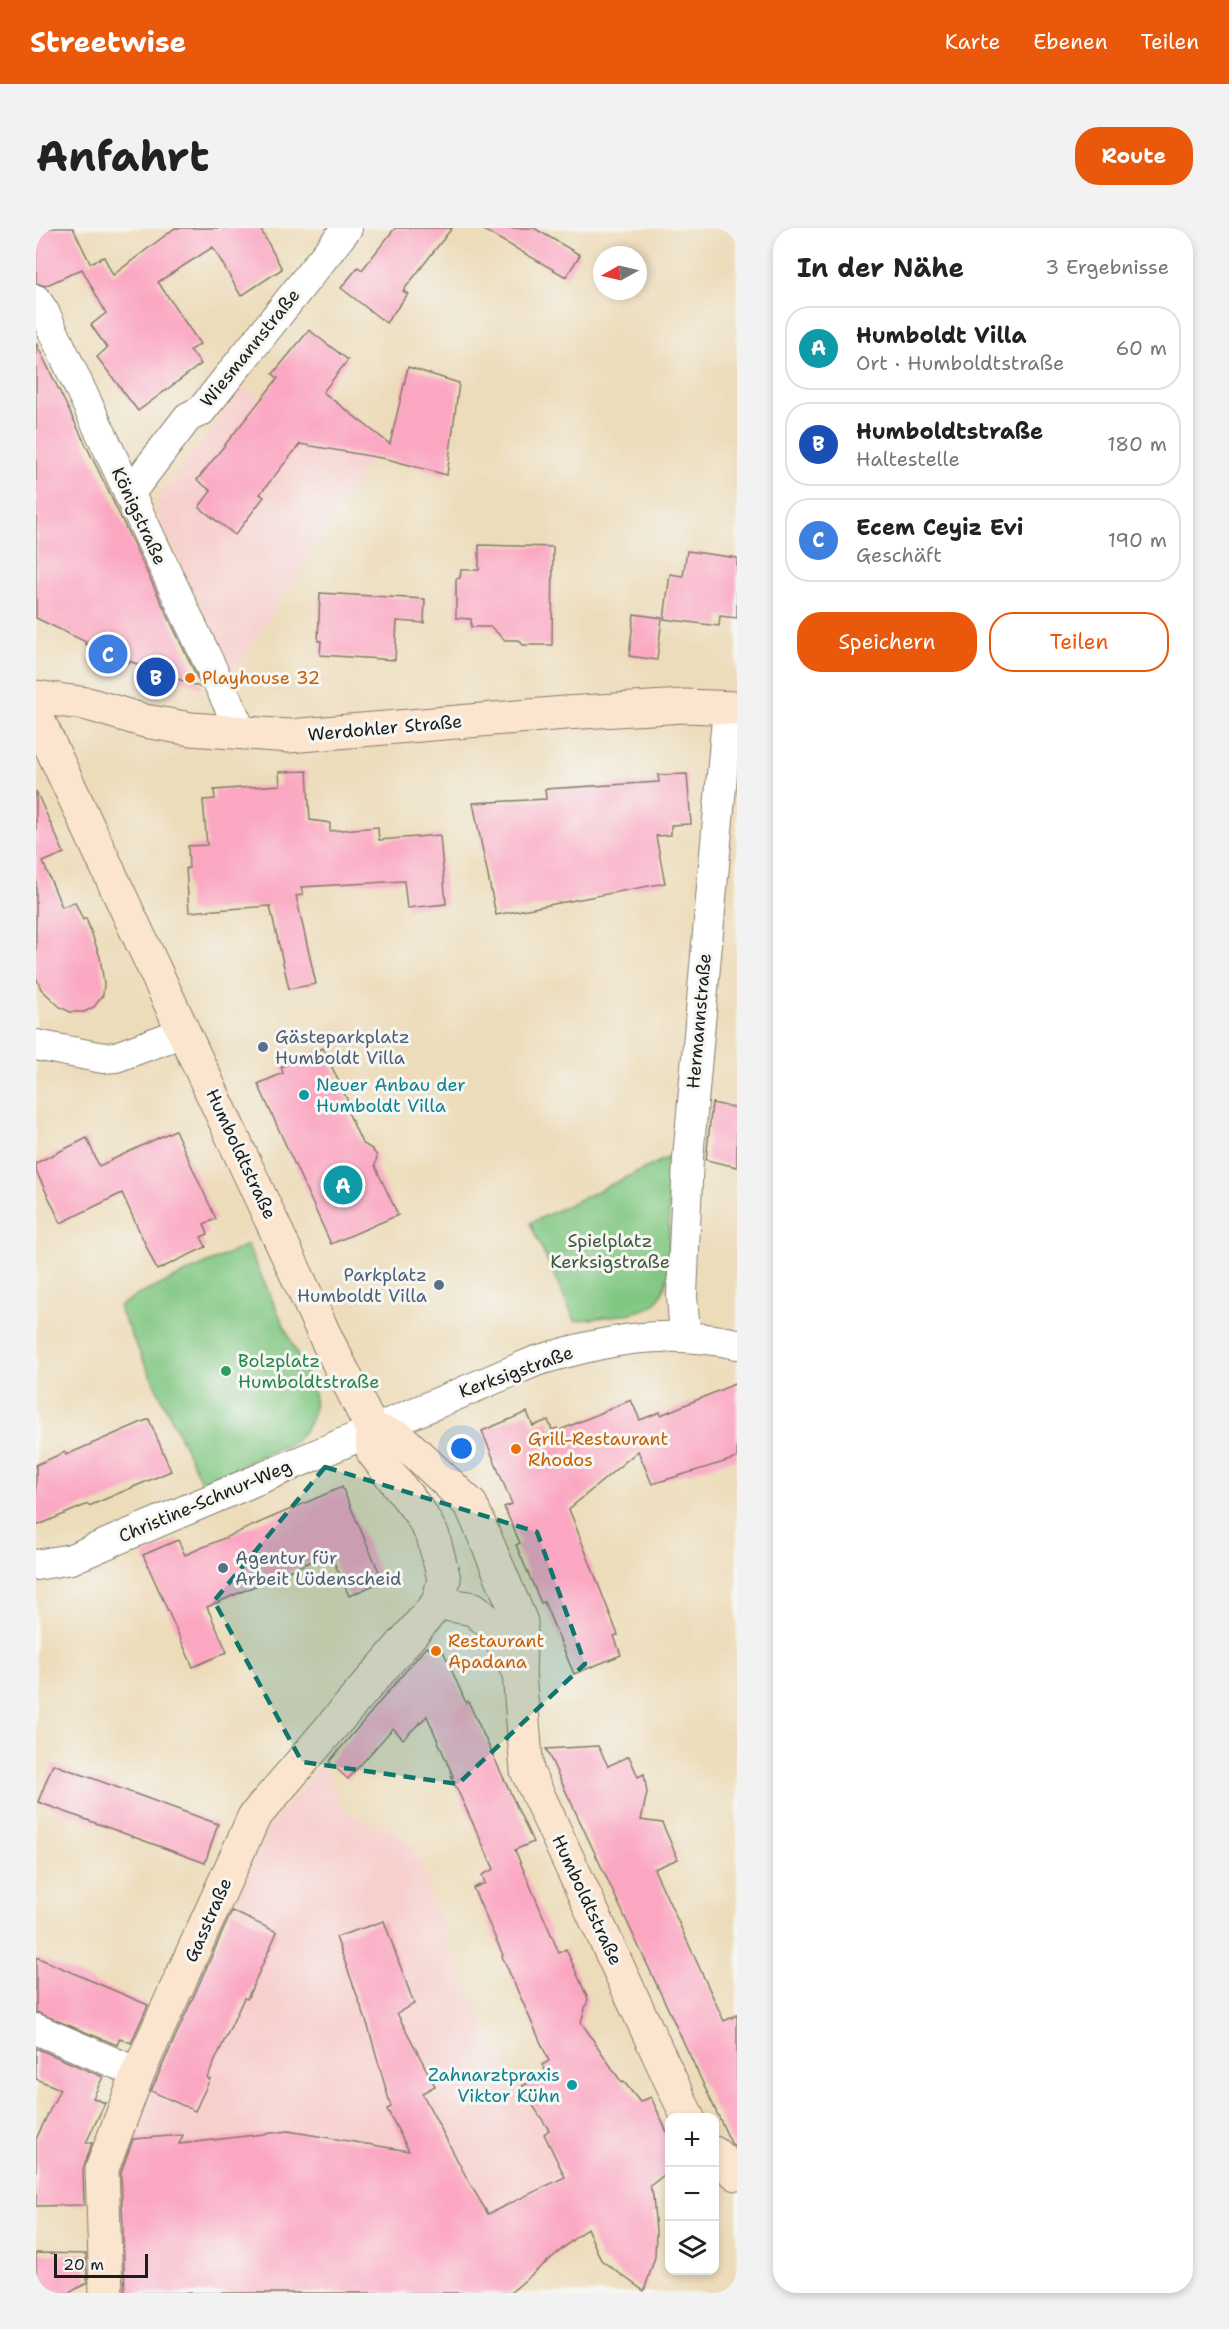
<!DOCTYPE html>
<html lang="de">
<meta charset="utf-8">
<style>
:root{--surface:#fff;--page:#f2f2f2;--text:#222;--muted:#767676;--line:#e0e0e0;--accent:#ea580c}
body{margin:0;font-family:"Shantell Sans",sans-serif;background:var(--page);color:var(--text)}
.controls{position:absolute;right:18px;bottom:18px;display:grid;overflow:hidden;border-radius:12px;box-shadow:0 3px 9px #0003}
.controls button{width:54px;height:54px;display:grid;place-items:center;padding:0;border:0;border-bottom:2px solid var(--line);background:var(--surface);color:var(--text);font:30px sans-serif}
.compass{position:absolute;left:557px;top:18px;width:54px;height:54px;border-radius:50%;background:var(--surface);box-shadow:0 3px 9px #0003;rotate:262deg}
.scale{position:absolute;left:18px;bottom:15px;width:94px;box-sizing:border-box;padding-left:6px;border:3px solid #1c1c1c;border-top:0;font-size:16px;line-height:21px;white-space:nowrap;color:#1c1c1c;-webkit-text-stroke:4px #f6f6f2;paint-order:stroke}
.you{position:absolute;left:426px;top:1221px;width:21px;height:21px;margin:-15px;border:4px solid #fff;border-radius:50%;background:#1a73e8;box-shadow:0 0 0 9px #1a73e833}
.badge{display:grid;place-items:center;width:39px;height:39px;border-radius:50%;background:var(--accent);color:#fff;font-size:20px;font-weight:700}
.pin{position:absolute;translate:-50% -50%;border:3px solid #fff;box-shadow:0 2px 6px #0006}
.list{margin:0;padding:0;list-style:none}
h2{display:flex;justify-content:space-between;align-items:center;height:78px;margin:0;padding:0 24px;font-size:26px}
h2 small{font-size:20px;font-weight:400;color:var(--muted)}
.list li{display:grid;grid-template-columns:39px 1fr auto;gap:18px;align-items:center;box-sizing:border-box;height:84px;margin:0 12px 12px;padding:0 12px;border:2px solid var(--line);border-radius:24px}
.list b{display:block;font-size:22px;white-space:nowrap}
.list p{margin:0;font-size:20px;white-space:nowrap;color:var(--muted)}
.list em{font-size:20px;font-style:normal;color:var(--muted)}
.actions{display:flex;gap:12px;padding:18px 24px}
.actions a{flex:1;padding:14px 0;border:2px solid var(--accent);border-radius:24px;text-align:center;font-size:21px;color:var(--accent)}
.actions .main{background:var(--accent);color:#fff}
.icon{flex:none;width:33px;height:33px;fill:none;stroke:currentColor;stroke-width:2;stroke-linecap:round;stroke-linejoin:round}
.map{position:relative;flex:none;width:701px;height:2065px;overflow:hidden;border-radius:24px}
header{display:flex;align-items:center;gap:36px;box-sizing:border-box;height:84px;padding:0 30px;background:var(--accent);color:#fff}
header strong{font-size:28px}
nav{display:flex;gap:33px;margin-inline-start:auto;font-size:21px}
.intro{display:flex;align-items:center;justify-content:space-between;box-sizing:border-box;height:144px;padding:0 36px}
h1{margin:0;font-size:42px}
.button{padding:15px 27px;border-radius:24px;background:var(--accent);color:#fff;font-size:21px;font-weight:700}
main{display:flex;gap:36px;padding:0 36px}
aside{flex:1;background:var(--surface);border-radius:24px;box-shadow:0 3px 9px #0003}
.map>svg:first-child{display:block}
.built{fill:#f7d0ce}
.green{fill:#81c782;stroke:#4e724f;stroke-width:1.5}
.building{fill:#fba7c2}
.lines{fill:none;stroke-linecap:round;stroke-linejoin:round}
.street-casing{stroke:#847c6b;stroke-width:32}
.secondary-casing{stroke:#847c6b;stroke-width:35}
.street{stroke:#fff;stroke-width:30}
.secondary{stroke:#fbe5cf;stroke-width:33}
.marked{fill:#0f766e;fill-opacity:0.2;stroke:#0f766e;stroke-width:4.5;stroke-dasharray:12 8;stroke-linejoin:round}
.food-dot{fill:#e8710a;stroke:#f6f6f2;stroke-width:2}
.service-dot{fill:#5c6f8a;stroke:#f6f6f2;stroke-width:2}
.culture-dot{fill:#0f9aa8;stroke:#f6f6f2;stroke-width:2}
.leisure-dot{fill:#2e9e5b;stroke:#f6f6f2;stroke-width:2}
.labels{text-anchor:middle;stroke-width:6;stroke-linejoin:round;paint-order:stroke}
.street-label{font-size:18px;fill:#1c1c1c;stroke:#f6f6f2}
.food-label{font-size:18px;fill:#c56008;stroke:#f6f6f2;text-anchor:start}
.service-label{font-size:18px;fill:#4e5e75;stroke:#f6f6f2;text-anchor:start}
.culture-label{font-size:18px;fill:#0d838f;stroke:#f6f6f2;text-anchor:start}
.park-label{font-size:18px;fill:#3f5840;stroke:#f6f6f2}
.leisure-label{font-size:18px;fill:#27864d;stroke:#f6f6f2;text-anchor:start}
</style>
<header>
<strong>Streetwise</strong>
<nav><a>Karte</a><a>Ebenen</a><a>Teilen</a></nav>
</header>
<div class="intro"><h1>Anfahrt</h1><a class="button">Route</a></div>
<main>
<div class="map">
<svg width="701" height="2065" viewBox="0 0 701 2065">
<rect width="100%" height="100%" fill="#f6f6f2"/>
<filter id="ink" filterUnits="userSpaceOnUse"><feTurbulence type="fractalNoise" baseFrequency=".0167" numOctaves="2"/><feDisplacementMap in="SourceGraphic" scale="12" xChannelSelector="R" yChannelSelector="G"/><feConvolveMatrix kernelMatrix="1 2 1 2 8 2 1 2 1" color-interpolation-filters="sRGB"/></filter>
<filter id="wash" filterUnits="userSpaceOnUse"><feTurbulence type="fractalNoise" baseFrequency=".008" numOctaves="4" result="noise"/><feDisplacementMap in="SourceGraphic" scale="24" xChannelSelector="R" yChannelSelector="G"/><feGaussianBlur stdDeviation="1.35" result="paint"/><feColorMatrix in="noise" values="0 0 0 0 0 0 0 0 0 0 0 0 0 0 0 0 0 1.4 0 .05"/><feComposite in="paint" operator="in"/></filter>
<g filter="url(#wash)">
<rect width="100%" height="100%" fill="#eddcba"/>
<g class="built">
<polygon points="209,159 275,212 290,219 337,228 200,441 192,433 121,285 124,265"/>
<polygon points="287,1534 308,1581 312,1584 324,1592 360,1604 377,1619 395,1660 391,1662 392,1665 435,1771 468,1838 512,1903 509,1906 553,1999 474,2065 85,2065 80,1952 91,1912 235,1595"/>
</g>
<g class="green">
<path d="M 633,929 L 633,1043 C 630,1055 627,1069 617,1077 C 605,1087 556,1090 539,1093 L 494,995 Z"/>
<path d="M 211,1017 L 278,1163 C 280,1186 275,1198 258,1214 L 166,1255 L 82,1079 L 100,1068 Z"/>
</g>
<g id="blocks">
<g class="building">
<polygon points="14,0 37,0 54,35 68,29 77,47 139,0 224,0 246,41 205,68 177,19 122,54 164,116 154,122 165,136 102,183 61,129 71,120 55,97 70,85 46,41 9,58 0,55 0,7"/>
<polygon points="359,0 416,0 367,63 372,66 350,95 305,60 322,39 326,42"/>
<polygon points="444,0 498,0 544,27 530,49"/>
<polygon points="273,102 312,132 287,164 354,216 372,139 423,155 411,247 351,231 264,216 224,266 228,269 199,307 163,279 175,263 161,252 242,150 237,146"/>
<polygon points="0,115 68,254 166,460 93,433 93,435 49,416 50,414 0,390"/>
<polygon points="443,317 517,319 516,417 487,417 483,412 469,412 455,399 435,399 435,391 420,390 420,351 424,350 425,342 443,342"/>
<polygon points="651,323 701,330 701,390 684,388 683,398 628,391 634,346 647,348"/>
<polygon points="284,365 389,371 388,395 361,393 359,432 284,427 285,413 282,413"/>
<polygon points="598,386 626,390 621,432 593,428"/>
<polygon points="271,543 274,592 294,595 294,603 342,599 343,612 404,607 410,676 371,680 368,653 265,659 267,667 260,668 280,756 253,761 234,678 153,684 150,640 153,640 152,618 171,617 167,572 179,571 178,562 244,557 243,544"/>
<polygon points="651,546 655,596 635,597 635,607 620,608 629,655 460,687 437,575 510,571 509,561 623,554 622,547"/>
<polygon points="0,563 28,625 7,634 26,679 39,674 47,692 50,690 64,729 68,756 67,767 58,779 48,784 34,784 24,779 5,761 0,749"/>
<polygon points="287,820 314,878 310,880 326,915 336,921 341,928 339,938 362,987 295,1016 222,856 247,845 245,839"/>
<polygon points="676,875 701,880 701,939 670,932"/>
<polygon points="139,902 180,991 168,996 172,1006 165,1009 170,1019 121,1042 86,965 25,995 0,943 0,935 51,910 63,938"/>
<polygon points="701,1155 701,1230 616,1256 602,1223 533,1281 582,1407 578,1408 585,1427 538,1446 508,1374 505,1375 480,1317 484,1315 468,1279 476,1276 446,1203 491,1184 497,1198 512,1192 516,1202 521,1200 522,1203 595,1172 604,1192 624,1184 625,1187"/>
<polygon points="113,1191 135,1243 53,1278 52,1276 0,1298 0,1237 29,1224 30,1227"/>
<polygon points="306,1259 347,1353 313,1368 294,1325 171,1379 191,1424 157,1439 107,1327 142,1312 149,1327"/>
<polygon points="390,1419 408,1425 430,1475 432,1473 497,1614 479,1622 523,1725 530,1721 552,1771 545,1794 586,1855 588,1854 604,1874 615,1869 633,1909 633,1943 614,1958 617,1968 620,2004 619,2029 608,2063 565,2032 551,2000 474,2065 89,2065 85,1944 97,1911 147,1907 143,1916 252,1903 373,1923 351,1881 355,1879 332,1798 300,1709 348,1693 378,1776 361,1785 399,1858 386,1865 434,1956 452,1986 529,1949 508,1906 513,1902 485,1859 510,1843 506,1837 513,1833 466,1728 467,1727 437,1660 449,1655 446,1647 458,1641 415,1548 417,1548 391,1488 367,1511 357,1500 312,1551 293,1534"/>
<polygon points="562,1518 572,1538 593,1528 602,1549 608,1546 611,1565 605,1592 626,1595 642,1631 618,1641 688,1793 701,1787 701,1921 695,1915 510,1521"/>
<polygon points="17,1536 182,1596 169,1635 2,1574"/>
<polygon points="196,1683 241,1704 211,1771 208,1770 171,1850 174,1851 159,1883 115,1863"/>
<polygon points="0,1729 112,1777 95,1815 84,1810 81,1817 0,1784"/>
<polygon points="0,1820 67,1849 57,1870 69,1875 50,1915 56,1915 47,1941 48,1977 0,1978 0,1911 24,1861 0,1851"/>
<polygon points="0,2025 50,2026 51,2055 33,2065 0,2065"/>
</g>
</g>
</g>
<g filter="url(#ink)">
<use href="#blocks" fill-opacity="0" stroke="#847c6b" stroke-width="1.5"/>
<g class="lines">
<defs>
<g id="street">
<polyline points="0,72 8,84 206,505"/>
<polyline points="93,266 152,189 165,183 311,0"/>
<polyline points="0,817 67,830 80,829 148,804"/>
<polyline points="649,1107 646,1068 652,930 692,479"/>
<path d="M 0,1337 L 35,1331 L 500,1133 C 570,1112 628,1100 701,1116"/>
<polyline points="0,1801 102,1845"/>
</g>
<g id="secondary">
<polyline points="0,469 52,476 109,493 155,501 253,508 529,485 648,478 701,480"/>
<polyline points="0,487 291,1112 336,1201 337,1224 384,1285 397,1308 408,1351 402,1375 218,1589 102,1845 66,1941 70,2065"/>
<polyline points="336,1201 364,1210 435,1277 485,1394 483,1445 491,1543 652,1890"/>
<polyline points="402,1375 438,1381 457,1398 483,1445"/>
<polyline points="678,1925 701,1946"/>
</g>
</defs>
<use href="#street" class="street-casing"/>
<use href="#secondary" class="secondary-casing"/>
<use href="#street" class="street"/>
<use href="#secondary" class="secondary"/>
</g>
</g>
<path class="marked" d="M 289,1239 L 501,1304 L 549,1436 L 422,1556 L 266,1534 L 178,1373 Z"/>
<g class="food-dot">
<circle cx="154" cy="450" r="6"/>
<circle cx="480" cy="1221" r="6"/>
<circle cx="400" cy="1423" r="6"/>
</g>
<g class="service-dot">
<circle cx="227" cy="819" r="6"/>
<circle cx="403" cy="1057" r="6"/>
<circle cx="187" cy="1340" r="6"/>
</g>
<g class="culture-dot">
<circle cx="268" cy="867" r="6"/>
<circle cx="536" cy="1857" r="6"/>
</g>
<circle class="leisure-dot" cx="190" cy="1143" r="6"/>
<g class="labels">
<g class="street-label">
<text transform="translate(214 120) rotate(-51)" y="6">Wiesmannstraße</text>
<text transform="translate(103 288) rotate(65)" y="6">Königstraße</text>
<text transform="translate(349 500) rotate(-5)" y="6">Werdohler Straße</text>
<text transform="translate(663 793) rotate(-85)" y="6">Hermannstraße</text>
<text transform="translate(205 926) rotate(65)" y="6">Humboldtstraße</text>
<text transform="translate(480 1144) rotate(-20)" y="6">Kerksigstraße</text>
<text transform="translate(169 1273) rotate(-23)" y="6">Christine-Schnur-Weg</text>
<text transform="translate(551 1672) rotate(65)" y="6">Humboldtstraße</text>
<text transform="translate(172 1692) rotate(-66)" y="6">Gasstraße</text>
</g>
<g class="food-label">
<text x="166" y="456">Playhouse 32</text>
<text x="492" y="1217">Grill-Restaurant<tspan x="492" dy="21">Rhodos</tspan></text>
<text x="412" y="1419">Restaurant<tspan x="412" dy="21">Apadana</tspan></text>
</g>
<g class="service-label">
<text x="239" y="815">Gästeparkplatz<tspan x="239" dy="21">Humboldt Villa</tspan></text>
<text x="391" y="1053" text-anchor="end">Parkplatz<tspan x="391" dy="21">Humboldt Villa</tspan></text>
<text x="199" y="1336">Agentur für<tspan x="199" dy="21">Arbeit Lüdenscheid</tspan></text>
</g>
<g class="culture-label">
<text x="280" y="863">Neuer Anbau der<tspan x="280" dy="21">Humboldt Villa</tspan></text>
<text x="524" y="1853" text-anchor="end">Zahnarztpraxis<tspan x="524" dy="21">Viktor Kühn</tspan></text>
</g>
<g class="park-label">
<text x="574" y="1019">Spielplatz<tspan x="574" dy="21">Kerksigstraße</tspan></text>
</g>
<g class="leisure-label">
<text x="202" y="1139">Bolzplatz<tspan x="202" dy="21">Humboldtstraße</tspan></text>
</g>
</g>
</svg>
<div class="controls">
<button>+</button>
<button>−</button>
<button><svg class="icon" aria-label="layers" viewBox="0 0 24 24"><path d="M12 4l9 5-9 5-9-5zM3 14l9 5 9-5"/></svg></button>
</div>
<svg class="compass" viewBox="-18 -18 36 36"><path d="M0-13l5 13h-10z" fill="#e53935"/><path d="M0 13l5-13h-10z" fill="#767676"/></svg>
<div class="scale">20 m</div>
<div class="you"></div>
<div class="pin badge" style="left:307px;top:957px;background:#0f9aa8">A</div>
<div class="pin badge" style="left:120px;top:449px;background:#1a4fb4">B</div>
<div class="pin badge" style="left:72px;top:426px;background:#3f7fe0">C</div>
</div>
<aside>
<h2>In der Nähe<small>3 Ergebnisse</small></h2>
<ul class="list">
<li><span class="badge" style="background:#0f9aa8">A</span><div><b>Humboldt Villa</b><p>Ort · Humboldtstraße</p></div><em>60 m</em></li>
<li><span class="badge" style="background:#1a4fb4">B</span><div><b>Humboldtstraße</b><p>Haltestelle</p></div><em>180 m</em></li>
<li><span class="badge" style="background:#3f7fe0">C</span><div><b>Ecem Ceyiz Evi</b><p>Geschäft</p></div><em>190 m</em></li>
</ul>
<div class="actions"><a class="main">Speichern</a><a>Teilen</a></div>
</aside>
</main>
